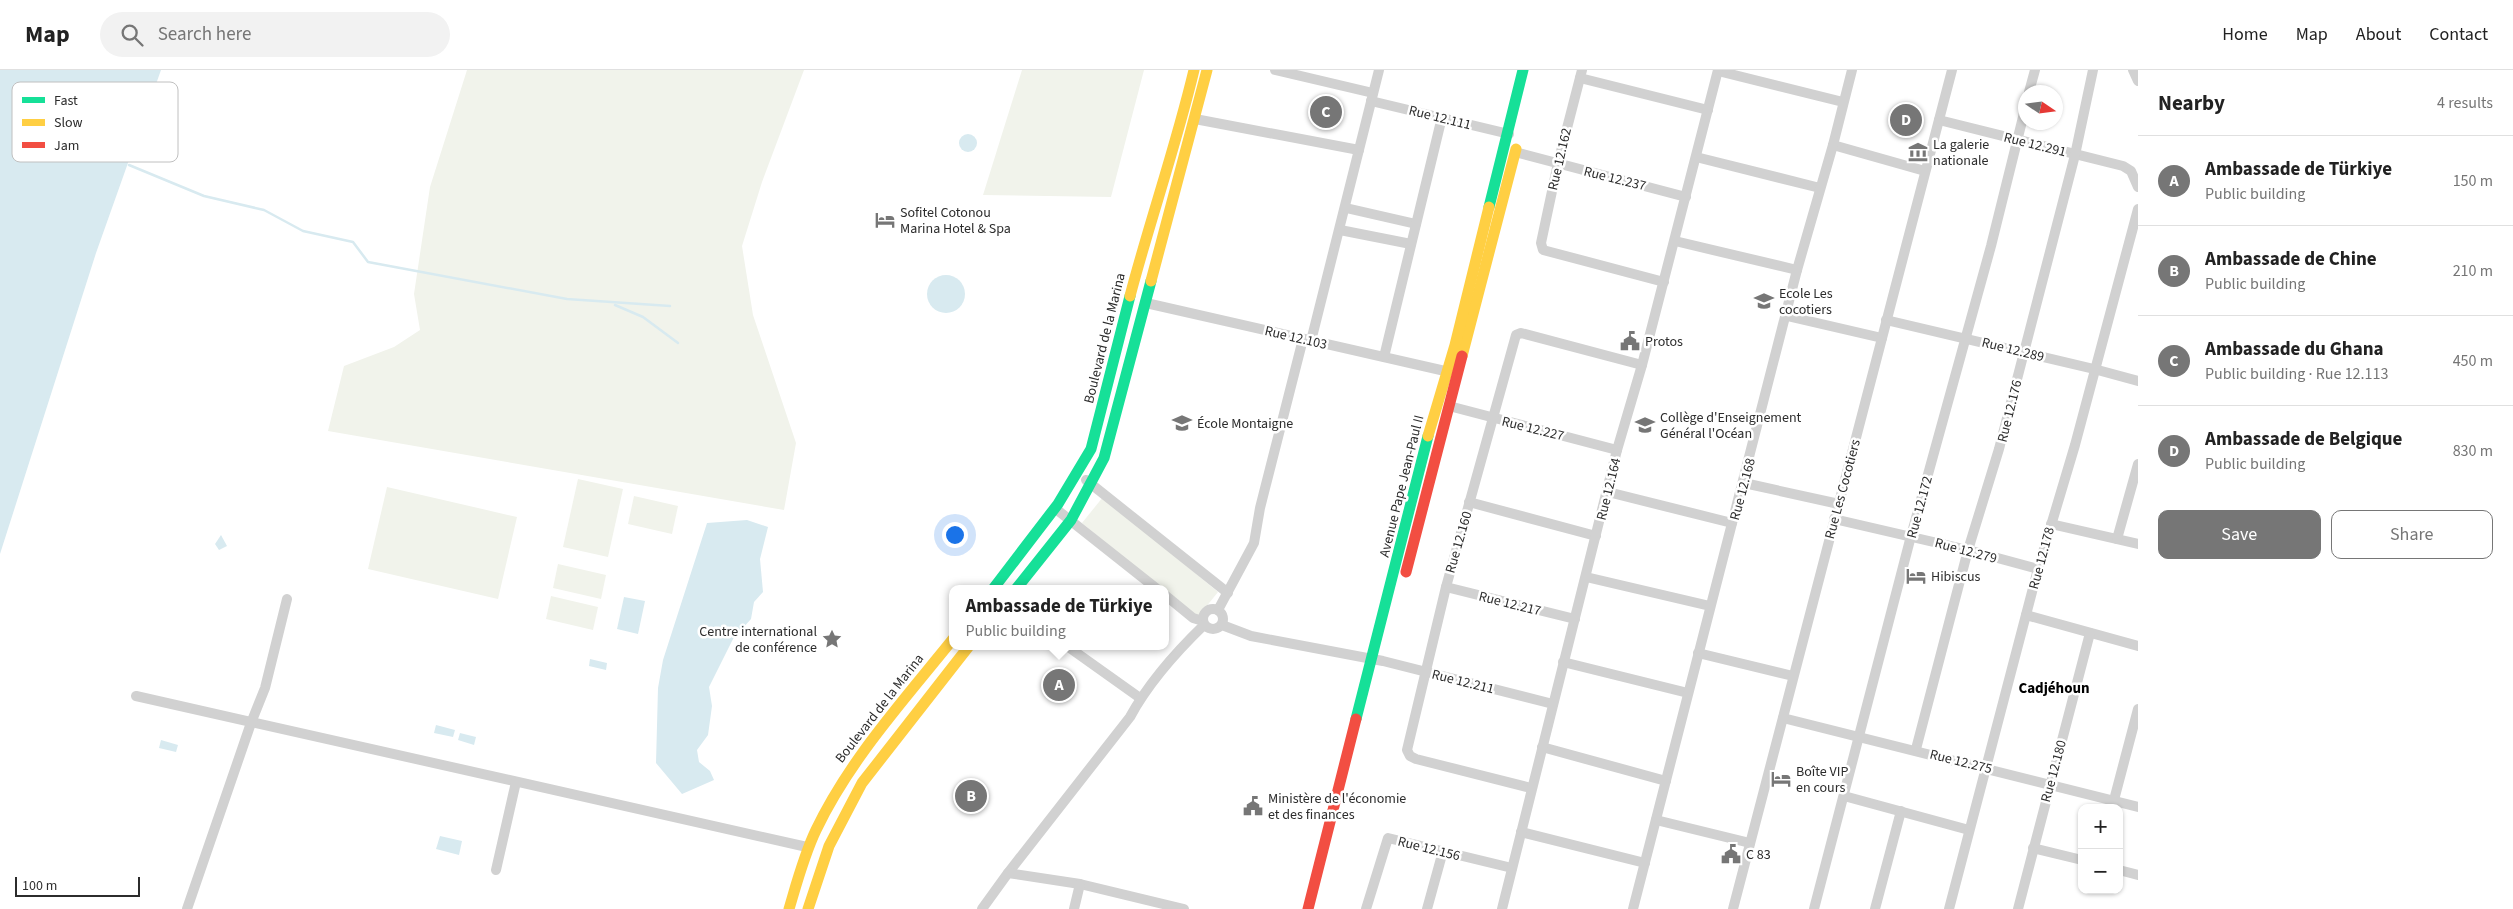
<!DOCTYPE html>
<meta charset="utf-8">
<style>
:root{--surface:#fff;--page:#f2f2f2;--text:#222;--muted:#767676;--line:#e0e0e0;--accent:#767676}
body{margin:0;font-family:"Source Sans 3",sans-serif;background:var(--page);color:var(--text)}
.controls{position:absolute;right:15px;bottom:15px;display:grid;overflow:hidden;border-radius:10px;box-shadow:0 1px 4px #0004}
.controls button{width:45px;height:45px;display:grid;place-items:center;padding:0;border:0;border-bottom:1px solid var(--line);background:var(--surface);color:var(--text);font:25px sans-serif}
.compass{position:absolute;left:2018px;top:15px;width:45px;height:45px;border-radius:50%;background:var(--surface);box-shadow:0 1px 4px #0004;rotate:103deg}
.scale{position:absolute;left:15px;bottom:12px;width:125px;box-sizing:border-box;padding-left:5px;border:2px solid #2c2c2c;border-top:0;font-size:14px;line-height:18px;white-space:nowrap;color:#2c2c2c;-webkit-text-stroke:4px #fff;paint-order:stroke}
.you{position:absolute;left:954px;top:464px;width:18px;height:18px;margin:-12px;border:4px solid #fff;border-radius:50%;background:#1a73e8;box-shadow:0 0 0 8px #1a73e833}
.badge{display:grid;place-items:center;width:32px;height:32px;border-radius:50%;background:var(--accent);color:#fff;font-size:16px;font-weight:700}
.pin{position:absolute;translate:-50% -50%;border:2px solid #fff;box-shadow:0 1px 5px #0006}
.popup{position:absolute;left:949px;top:515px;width:220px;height:65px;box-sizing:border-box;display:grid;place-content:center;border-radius:10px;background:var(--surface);filter:drop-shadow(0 1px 4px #0005);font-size:16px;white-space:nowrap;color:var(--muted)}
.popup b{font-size:19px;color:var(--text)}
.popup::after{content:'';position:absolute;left:50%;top:100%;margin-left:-10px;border:10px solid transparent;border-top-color:var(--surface)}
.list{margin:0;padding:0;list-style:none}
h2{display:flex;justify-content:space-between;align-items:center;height:65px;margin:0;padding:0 20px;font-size:21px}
h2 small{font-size:16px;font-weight:400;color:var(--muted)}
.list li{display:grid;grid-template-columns:32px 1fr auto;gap:15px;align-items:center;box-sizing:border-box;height:90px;padding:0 20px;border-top:1px solid var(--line)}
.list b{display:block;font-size:19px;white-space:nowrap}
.list p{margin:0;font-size:16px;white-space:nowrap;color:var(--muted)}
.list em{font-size:16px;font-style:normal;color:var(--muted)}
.actions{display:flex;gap:10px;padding:15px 20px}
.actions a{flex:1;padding:11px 0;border:1px solid var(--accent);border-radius:10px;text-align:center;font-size:18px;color:var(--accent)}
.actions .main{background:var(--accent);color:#fff}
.icon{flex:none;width:28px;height:28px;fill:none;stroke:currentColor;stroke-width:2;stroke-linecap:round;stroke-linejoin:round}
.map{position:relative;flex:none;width:2138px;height:839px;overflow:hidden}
header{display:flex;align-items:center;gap:30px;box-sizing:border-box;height:70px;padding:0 25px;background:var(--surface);border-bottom:1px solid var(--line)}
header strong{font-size:24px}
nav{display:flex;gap:28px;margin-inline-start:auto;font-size:18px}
.search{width:350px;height:45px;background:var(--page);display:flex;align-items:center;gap:12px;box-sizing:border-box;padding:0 18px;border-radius:28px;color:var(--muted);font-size:19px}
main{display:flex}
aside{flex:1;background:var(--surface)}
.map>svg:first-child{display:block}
.green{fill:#f1f3eb}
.water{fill:#d8eaf0}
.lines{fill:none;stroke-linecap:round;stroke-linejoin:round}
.stream{stroke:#d8eaf0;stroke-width:2.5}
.street{stroke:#d1d1d1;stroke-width:10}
.fast{stroke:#16e098;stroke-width:11}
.slow{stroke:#ffcf43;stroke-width:11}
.jam{stroke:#f24e42;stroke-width:11}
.labels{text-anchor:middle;stroke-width:5;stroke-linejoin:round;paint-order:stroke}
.street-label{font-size:14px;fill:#2c2c2c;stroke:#fff}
.poi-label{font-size:14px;fill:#2c2c2c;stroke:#fff;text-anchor:start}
.neighbourhood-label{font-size:15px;font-weight:bold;fill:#000;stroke:#fff}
.key{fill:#fff;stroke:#c0c0c0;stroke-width:1}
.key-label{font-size:14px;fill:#2c2c2c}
</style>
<header>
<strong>Map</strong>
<div class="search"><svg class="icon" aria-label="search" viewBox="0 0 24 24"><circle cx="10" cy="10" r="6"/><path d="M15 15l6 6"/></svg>Search here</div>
<nav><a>Home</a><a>Map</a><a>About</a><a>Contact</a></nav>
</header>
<main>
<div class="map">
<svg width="2138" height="839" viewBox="0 0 2138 839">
<rect width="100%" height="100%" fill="#fff"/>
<g class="green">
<polygon points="467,0 804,0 762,112 742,176 753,245 796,373 784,440 328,361 344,296 394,277 420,260 414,224 430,117"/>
<polygon points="1022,0 1144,0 1111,127 983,125"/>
<polygon points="578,409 623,419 608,487 563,477"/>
<polygon points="387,417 517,447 498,529 368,499"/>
<polygon points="634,426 678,436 672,464 628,454"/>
<polygon points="1103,427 1218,522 1197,548 1165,522 1165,519 1162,519 1082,453"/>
<polygon points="558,494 606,505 601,529 553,518"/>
<polygon points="551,526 598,537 593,560 546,549"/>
</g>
<g class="water">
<polygon points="0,0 161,0 96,183 0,484"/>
<circle cx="968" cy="73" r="9"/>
<circle cx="946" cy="224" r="19"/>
<polygon points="747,450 768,457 760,489 763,522 754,532 751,549 733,569 709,617 712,636 708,665 697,680 699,692 710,701 714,710 682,724 656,693 658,618 663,590 707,453"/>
<polygon points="221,465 227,476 219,480 215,474"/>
<polygon points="624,527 645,531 638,564 617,559"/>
<polygon points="590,589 607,593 606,600 589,596"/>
<polygon points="436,655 455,660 453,667 434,663"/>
<polygon points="460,663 476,667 474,675 458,670"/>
<polygon points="161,670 178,675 176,682 159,678"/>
<polygon points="440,766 462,771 459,785 436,779"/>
</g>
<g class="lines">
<g class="stream">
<polyline points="129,95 204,126 264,140 303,161 353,172 368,192 567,229 670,236"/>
<polyline points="615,235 643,247 678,273"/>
</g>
<g class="street">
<polyline points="1275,0 1373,23"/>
<polyline points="1582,0 1558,93 1541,173 1543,180 1664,212"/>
<polyline points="2133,0 2138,11"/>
<polyline points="1718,1 1843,32"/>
<polyline points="1580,8 1708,40"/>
<polyline points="2029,22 2035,0"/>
<polyline points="1371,31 1509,64"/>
<polyline points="1195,49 1359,80"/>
<polyline points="1939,50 2123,96 2131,101 2138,117"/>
<polyline points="1833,75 1925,101"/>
<polyline points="1515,82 1686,127"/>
<polyline points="1696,87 1820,118"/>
<polyline points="1346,138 1416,154"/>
<polyline points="1340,160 1411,174"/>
<polyline points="1675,171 1797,200"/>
<polyline points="1146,233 1445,301"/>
<polyline points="1787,246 1882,268"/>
<polyline points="1886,250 2094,299 2138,311"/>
<polyline points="1311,271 1379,0"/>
<polyline points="1384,287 1442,47"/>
<polyline points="1449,336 1617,380"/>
<polyline points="1086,410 1228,523"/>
<polyline points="1744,413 1839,434"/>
<polyline points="1608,422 1732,453"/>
<polyline points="1469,432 1596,466"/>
<polyline points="1056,439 1157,519"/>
<polyline points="1834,449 1968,480 2038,499"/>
<polyline points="2051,454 2138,474"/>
<polyline points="2117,469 2138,394"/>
<polyline points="1586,507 1710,536"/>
<polyline points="1446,517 1575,549"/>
<polyline points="1165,525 1193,548 1203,551"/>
<circle cx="1213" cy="549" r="10"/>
<polyline points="1218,540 1254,473 1260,438 1303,269"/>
<polyline points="2026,545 2138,576"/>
<polyline points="1222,555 1251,566 1383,591 1553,634"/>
<polyline points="1067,576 1140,628"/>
<polyline points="1698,583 1793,606"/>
<polyline points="1563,592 1688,623"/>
<polyline points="136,626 807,777"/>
<polyline points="1783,648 2138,737"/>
<polyline points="1542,677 1666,711"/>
<polyline points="1916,679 1968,480 1999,379 2075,85 2093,0"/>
<polyline points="1531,718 1416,689 1410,686 1407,680 1446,517 1516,265 1521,263 1642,295"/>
<polyline points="1844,726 1969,760"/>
<polyline points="2114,730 2138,639"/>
<polyline points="1656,750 1750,773"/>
<polyline points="1521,762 1645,793"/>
<polyline points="2033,778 2082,790"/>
<polyline points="496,800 516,712"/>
<polyline points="2119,800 2138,805"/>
<path d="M 1008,803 L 1130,647 C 1149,612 1176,582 1204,555"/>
<polyline points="187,839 251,653 265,618 287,529"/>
<polyline points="982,839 1008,803 1080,814 1184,839"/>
<polyline points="1074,839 1080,814"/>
<polyline points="1366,839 1388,768 1512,798"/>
<polyline points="1427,839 1443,781"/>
<polyline points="1502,839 1617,380 1642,295 1718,0"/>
<polyline points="1633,839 1797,200 1833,75 1852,0"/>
<polyline points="1733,839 1952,0"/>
<polyline points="1814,839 1911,466 1991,176 2026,35"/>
<polyline points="1875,839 1901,741"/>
<polyline points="1949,839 2038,499 2075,375 2138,139"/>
<polyline points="2018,839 2090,563"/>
</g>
<g class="fast">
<polyline points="1489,137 1523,0"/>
<polyline points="993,519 1058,434 1091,379 1130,226"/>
<polyline points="1016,519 1071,450 1104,388 1151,211"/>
<polyline points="1356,649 1428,366"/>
</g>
<g class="slow">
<polyline points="1151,211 1207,0"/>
<path d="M 1130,226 C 1150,150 1176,76 1194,0"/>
<polyline points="1462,286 1516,79"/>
<polyline points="1428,366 1455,275 1489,137"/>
<path d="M 789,839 C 797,812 804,785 816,760 C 850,689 904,630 953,569"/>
<polyline points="808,839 829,776 862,713 969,576"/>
</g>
<g class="jam">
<polyline points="1406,502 1462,286"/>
<polyline points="1308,839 1356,649"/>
</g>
</g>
<defs>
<symbol id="museum-bare" viewBox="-9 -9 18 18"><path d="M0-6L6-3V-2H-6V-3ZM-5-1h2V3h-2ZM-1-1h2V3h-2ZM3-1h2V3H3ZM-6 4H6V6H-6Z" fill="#767676" stroke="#fff" stroke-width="2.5" paint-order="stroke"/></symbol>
<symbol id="hotel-bare" viewBox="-9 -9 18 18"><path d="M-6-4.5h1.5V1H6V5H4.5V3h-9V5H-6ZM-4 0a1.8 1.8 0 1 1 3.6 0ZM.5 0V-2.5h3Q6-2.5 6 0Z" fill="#767676" stroke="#fff" stroke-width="2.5" paint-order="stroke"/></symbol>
<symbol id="school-bare" viewBox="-9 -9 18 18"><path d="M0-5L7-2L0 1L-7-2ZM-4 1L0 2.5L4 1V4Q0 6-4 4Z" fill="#767676" stroke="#fff" stroke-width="2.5" paint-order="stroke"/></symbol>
<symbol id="civic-bare" viewBox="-9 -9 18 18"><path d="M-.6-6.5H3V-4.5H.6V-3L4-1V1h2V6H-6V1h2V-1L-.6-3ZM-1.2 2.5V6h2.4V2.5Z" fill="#767676" stroke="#fff" stroke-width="2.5" paint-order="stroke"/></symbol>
<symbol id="university-bare" viewBox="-9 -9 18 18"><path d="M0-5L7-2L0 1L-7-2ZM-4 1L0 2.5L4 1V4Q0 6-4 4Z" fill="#767676" stroke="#fff" stroke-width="2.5" paint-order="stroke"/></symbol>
<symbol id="sight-bare" viewBox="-9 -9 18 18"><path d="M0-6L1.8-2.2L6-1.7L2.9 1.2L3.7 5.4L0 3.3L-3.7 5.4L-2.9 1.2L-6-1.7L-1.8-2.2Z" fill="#767676" stroke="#fff" stroke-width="2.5" paint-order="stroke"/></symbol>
</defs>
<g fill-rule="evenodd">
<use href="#museum-bare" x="1904" y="68" width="28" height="28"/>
<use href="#hotel-bare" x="871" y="136" width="28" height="28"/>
<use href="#school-bare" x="1750" y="217" width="28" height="28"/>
<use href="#civic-bare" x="1616" y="257" width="28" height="28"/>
<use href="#school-bare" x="1168" y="339" width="28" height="28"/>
<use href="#university-bare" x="1631" y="341" width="28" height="28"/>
<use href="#hotel-bare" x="1902" y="492" width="28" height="28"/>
<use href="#sight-bare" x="818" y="555" width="28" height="28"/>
<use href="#hotel-bare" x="1767" y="695" width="28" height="28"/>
<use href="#civic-bare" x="1239" y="722" width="28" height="28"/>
<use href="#civic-bare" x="1717" y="770" width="28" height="28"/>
</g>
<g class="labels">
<g class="street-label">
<text transform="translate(1440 47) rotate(14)" y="5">Rue 12.111</text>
<text transform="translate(2035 74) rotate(14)" y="5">Rue 12.291</text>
<text transform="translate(1559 89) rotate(-77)" y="5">Rue 12.162</text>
<text transform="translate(1615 108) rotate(14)" y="5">Rue 12.237</text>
<text transform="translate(1296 267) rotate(13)" y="5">Rue 12.103</text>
<text transform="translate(1104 268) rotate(-76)" y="5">Boulevard de la Marina</text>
<text transform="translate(2013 279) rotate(14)" y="5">Rue 12.289</text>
<text transform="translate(2009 341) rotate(-76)" y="5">Rue 12.176</text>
<text transform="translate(1533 358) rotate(14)" y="5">Rue 12.227</text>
<text transform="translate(1401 416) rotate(-76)" y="5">Avenue Pape Jean-Paul II</text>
<text transform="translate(1608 419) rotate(-76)" y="5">Rue 12.164</text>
<text transform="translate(1742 419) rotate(-75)" y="5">Rue 12.168</text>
<text transform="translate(1842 419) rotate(-75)" y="5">Rue Les Cocotiers</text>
<text transform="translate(1919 437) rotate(-75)" y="5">Rue 12.172</text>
<text transform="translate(1458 472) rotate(-74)" y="5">Rue 12.160</text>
<text transform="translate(1966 480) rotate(15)" y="5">Rue 12.279</text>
<text transform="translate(2041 488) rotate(-75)" y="5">Rue 12.178</text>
<text transform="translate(1510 533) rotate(14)" y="5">Rue 12.217</text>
<text transform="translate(1463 611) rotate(14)" y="5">Rue 12.211</text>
<text transform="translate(879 638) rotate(-52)" y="5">Boulevard de la Marina</text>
<text transform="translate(1961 691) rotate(14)" y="5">Rue 12.275</text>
<text transform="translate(2053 701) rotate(-75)" y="5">Rue 12.180</text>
<text transform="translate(1429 778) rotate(14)" y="5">Rue 12.156</text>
</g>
<g class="poi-label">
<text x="1933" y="79">La galerie<tspan x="1933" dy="16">nationale</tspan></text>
<text x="900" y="147">Sofitel Cotonou<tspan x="900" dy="16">Marina Hotel &amp; Spa</tspan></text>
<text x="1779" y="228">Ecole Les<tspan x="1779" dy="16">cocotiers</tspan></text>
<text x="1645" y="276">Protos</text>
<text x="1660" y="352">Collège d'Enseignement<tspan x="1660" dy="16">Général l'Océan</tspan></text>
<text x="1197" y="358">École Montaigne</text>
<text x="1931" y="511">Hibiscus</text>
<text x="817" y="566" text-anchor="end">Centre international<tspan x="817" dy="16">de conférence</tspan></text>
<text x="1796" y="706">Boîte VIP<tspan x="1796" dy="16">en cours</tspan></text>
<text x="1268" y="733">Ministère de l'économie<tspan x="1268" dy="16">et des finances</tspan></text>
<text x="1746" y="789">C 83</text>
</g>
<g class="neighbourhood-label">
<text x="2054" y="623">Cadjéhoun</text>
</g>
</g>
<rect x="12" y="12" width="166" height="80" rx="8" class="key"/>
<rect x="22" y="27" width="23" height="6" fill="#16e098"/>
<rect x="22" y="49" width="23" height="7" fill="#ffcf43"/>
<rect x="22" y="72" width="23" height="6" fill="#f24e42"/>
<g class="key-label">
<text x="54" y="35">Fast</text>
<text x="54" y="57">Slow</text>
<text x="54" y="80">Jam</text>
</g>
</svg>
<div class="controls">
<button>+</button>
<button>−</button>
</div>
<svg class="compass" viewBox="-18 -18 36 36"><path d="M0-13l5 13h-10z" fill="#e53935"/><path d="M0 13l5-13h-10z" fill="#767676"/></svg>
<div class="scale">100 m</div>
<div class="you"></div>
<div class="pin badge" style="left:1059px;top:615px">A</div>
<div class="popup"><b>Ambassade de Türkiye</b>Public building</div>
<div class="pin badge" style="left:971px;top:726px">B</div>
<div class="pin badge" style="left:1326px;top:42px">C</div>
<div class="pin badge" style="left:1906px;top:50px">D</div>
</div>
<aside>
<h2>Nearby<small>4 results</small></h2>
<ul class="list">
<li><span class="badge">A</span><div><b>Ambassade de Türkiye</b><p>Public building</p></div><em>150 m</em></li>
<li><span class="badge">B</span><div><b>Ambassade de Chine</b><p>Public building</p></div><em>210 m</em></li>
<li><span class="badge">C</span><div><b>Ambassade du Ghana</b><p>Public building · Rue 12.113</p></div><em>450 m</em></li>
<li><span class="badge">D</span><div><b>Ambassade de Belgique</b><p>Public building</p></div><em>830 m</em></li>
</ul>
<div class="actions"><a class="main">Save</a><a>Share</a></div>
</aside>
</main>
